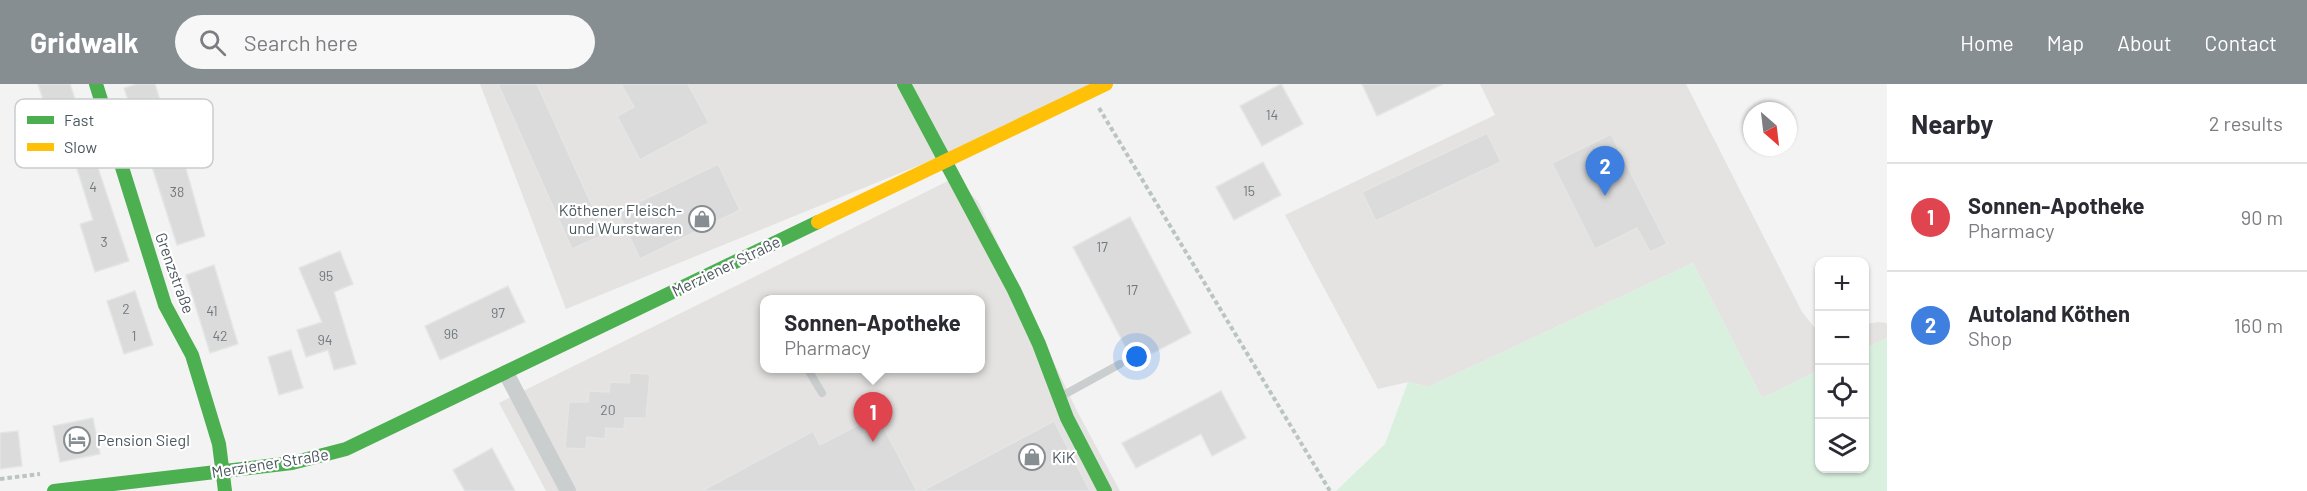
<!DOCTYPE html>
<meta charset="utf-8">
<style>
:root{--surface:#fff;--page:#f7f7f7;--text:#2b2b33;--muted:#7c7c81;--line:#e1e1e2;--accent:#868e92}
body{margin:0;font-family:Barlow,sans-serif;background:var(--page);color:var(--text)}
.controls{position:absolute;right:18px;bottom:18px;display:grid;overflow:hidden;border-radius:12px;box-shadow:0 2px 4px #0004}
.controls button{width:54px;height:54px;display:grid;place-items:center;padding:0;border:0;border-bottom:2px solid var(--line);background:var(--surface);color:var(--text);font:30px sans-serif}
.compass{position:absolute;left:1743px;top:18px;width:54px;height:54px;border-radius:50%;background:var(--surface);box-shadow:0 2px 4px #0004;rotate:152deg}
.you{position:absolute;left:1137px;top:273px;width:21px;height:21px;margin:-15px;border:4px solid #fff;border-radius:50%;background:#1a73e8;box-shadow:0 0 0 9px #1a73e833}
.badge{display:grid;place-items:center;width:39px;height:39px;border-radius:50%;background:var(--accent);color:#fff;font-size:20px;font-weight:700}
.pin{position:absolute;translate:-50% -50px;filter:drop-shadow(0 2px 3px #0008)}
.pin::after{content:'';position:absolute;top:32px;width:21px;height:18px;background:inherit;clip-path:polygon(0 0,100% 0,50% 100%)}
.popup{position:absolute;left:760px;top:211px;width:225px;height:78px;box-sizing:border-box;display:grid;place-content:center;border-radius:12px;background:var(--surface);filter:drop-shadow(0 2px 4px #0005);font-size:20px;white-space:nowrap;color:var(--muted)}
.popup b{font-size:22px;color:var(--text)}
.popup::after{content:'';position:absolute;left:50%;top:100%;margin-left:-12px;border:12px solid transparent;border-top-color:var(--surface)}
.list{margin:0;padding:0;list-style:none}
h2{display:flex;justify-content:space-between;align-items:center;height:78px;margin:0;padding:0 24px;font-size:26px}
h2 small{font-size:20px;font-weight:400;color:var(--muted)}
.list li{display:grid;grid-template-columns:39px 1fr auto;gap:18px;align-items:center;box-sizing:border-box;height:108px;padding:0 24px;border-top:2px solid var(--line)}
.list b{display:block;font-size:22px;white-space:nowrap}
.list p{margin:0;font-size:20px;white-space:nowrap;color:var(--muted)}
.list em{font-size:20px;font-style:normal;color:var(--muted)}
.icon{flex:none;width:33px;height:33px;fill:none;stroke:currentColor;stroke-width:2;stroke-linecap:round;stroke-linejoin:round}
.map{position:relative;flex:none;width:1887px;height:407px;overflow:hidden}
header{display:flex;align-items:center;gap:36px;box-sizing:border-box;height:84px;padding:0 30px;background:var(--accent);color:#fff}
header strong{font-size:28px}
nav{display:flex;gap:33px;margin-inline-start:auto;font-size:21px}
.search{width:420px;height:54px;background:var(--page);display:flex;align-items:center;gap:15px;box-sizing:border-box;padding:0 21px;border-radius:33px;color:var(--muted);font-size:22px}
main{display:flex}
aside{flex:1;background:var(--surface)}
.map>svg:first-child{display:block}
.commercial{fill:#e4e3e1;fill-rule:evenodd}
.green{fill:#d9f0df}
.building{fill:#dbdbdc;stroke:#e4e5e5;stroke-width:1.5}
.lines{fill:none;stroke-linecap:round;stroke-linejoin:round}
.path{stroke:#bac5c0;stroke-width:4;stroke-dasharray:4.5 3;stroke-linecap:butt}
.lane{stroke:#cbcece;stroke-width:8}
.street{stroke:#cbcece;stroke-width:16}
.fast{stroke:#4caf50;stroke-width:14}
.slow{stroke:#ffc107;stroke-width:14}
.labels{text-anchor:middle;stroke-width:4.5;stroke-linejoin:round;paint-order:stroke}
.number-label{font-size:14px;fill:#70797e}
.poi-label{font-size:16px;fill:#4b575e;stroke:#fff;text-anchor:start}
.street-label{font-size:16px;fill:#4b575e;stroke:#fff}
.key{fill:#fff;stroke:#c9cdcf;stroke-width:1.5}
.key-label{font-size:16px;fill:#4b575e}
</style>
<header>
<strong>Gridwalk</strong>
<div class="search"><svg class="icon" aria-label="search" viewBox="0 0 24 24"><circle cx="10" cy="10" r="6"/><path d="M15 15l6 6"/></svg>Search here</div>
<nav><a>Home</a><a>Map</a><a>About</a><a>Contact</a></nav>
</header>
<main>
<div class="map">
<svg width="1887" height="407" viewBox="0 0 1887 407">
<rect width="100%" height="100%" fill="#f3f3f3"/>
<g class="commercial">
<polygon points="480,0 1091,0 964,63 566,225"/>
<polygon points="1480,0 1686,0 1802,228 1815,244 1819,245 1819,286 1762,314 1693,179 1428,303 1408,298 1378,305 1285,131 1495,31"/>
<path d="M 954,94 L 978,117 L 1076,325 L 1120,407 L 546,407 L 499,319 ZM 765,216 L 981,216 L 981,284 L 765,284 Z"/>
<polygon points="1879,238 1887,239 1887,254 1865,264 1865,240"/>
</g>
<polygon class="green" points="1693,179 1762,314 1819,286 1820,384 1864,384 1865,264 1887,254 1887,407 1336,407 1385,360 1408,298 1428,303"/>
<g class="building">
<polygon points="38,0 70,0 129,177 95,188 80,140 93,136 74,75 58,80 45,42 51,40"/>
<polygon points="137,0 155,0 163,26 134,35 124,4"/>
<polygon points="498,0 537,0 605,150 572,165"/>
<polygon points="621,0 688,0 709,39 640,76 617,32 634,23"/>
<polygon points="1281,0 1303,40 1262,62 1240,22"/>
<polygon points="1362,0 1443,0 1377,32"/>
<polygon points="1487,49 1501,78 1376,137 1362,108"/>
<polygon points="1611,50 1667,160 1650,168 1637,144 1595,165 1552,79"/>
<polygon points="179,60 205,152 177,161 148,70"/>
<polygon points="1263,78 1281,111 1234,136 1216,103"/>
<polygon points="718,80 740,126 640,175 618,128"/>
<polygon points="1130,133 1191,249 1134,279 1073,163"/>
<polygon points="340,167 353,200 334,208 356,280 334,286 328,266 306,273 297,246 322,238 299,184"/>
<polygon points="214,181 238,260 210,269 186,191"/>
<polygon points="508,202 525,238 440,276 425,242"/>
<polygon points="135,207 153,261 124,270 107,217"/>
<polygon points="291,266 303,304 279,311 268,273"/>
<polygon points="630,289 650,290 646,334 625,334 624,345 606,344 605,355 587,353 586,365 565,364 569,318 588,318 589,307 609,308 610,298 629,299"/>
<polygon points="1221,307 1246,354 1212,372 1201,350 1136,384 1122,359"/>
<polygon points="877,331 917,407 702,407 813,347 820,361"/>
<polygon points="93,334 100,370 60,378 53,342"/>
<polygon points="1054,337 1090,407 922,407"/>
<polygon points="18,347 22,382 0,385 0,349"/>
<polygon points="492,364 515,407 465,407 453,386"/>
</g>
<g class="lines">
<g class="path">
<polyline points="1099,24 1330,407"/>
<polyline points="0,395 40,390"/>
</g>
<g class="lane">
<polyline points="769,215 769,216"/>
<polyline points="807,284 822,309"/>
<polyline points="1060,313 1120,280"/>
</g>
<polyline class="street" points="506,289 568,407"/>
<g class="fast">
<polyline points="96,0 165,221 192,271 219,360 225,407"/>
<polyline points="904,0 1014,206 1039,260 1067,334 1105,407"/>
<polyline points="54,407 292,379 346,365 818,138"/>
</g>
<polyline class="slow" points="818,138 1106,0"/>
</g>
<defs>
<symbol id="shop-ring" viewBox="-11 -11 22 22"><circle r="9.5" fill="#fff" stroke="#868e92" stroke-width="1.5"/><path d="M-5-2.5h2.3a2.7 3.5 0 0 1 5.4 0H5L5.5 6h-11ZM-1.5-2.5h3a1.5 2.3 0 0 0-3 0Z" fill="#868e92"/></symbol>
<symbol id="hotel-ring" viewBox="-11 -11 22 22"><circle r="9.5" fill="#fff" stroke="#868e92" stroke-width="1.5"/><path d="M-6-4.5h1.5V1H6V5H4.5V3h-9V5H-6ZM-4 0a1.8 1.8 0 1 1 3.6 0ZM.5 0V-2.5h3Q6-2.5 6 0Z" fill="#868e92"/></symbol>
</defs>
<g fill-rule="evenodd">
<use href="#shop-ring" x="687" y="120" width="30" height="30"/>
<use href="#hotel-ring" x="62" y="341" width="30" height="30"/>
<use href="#shop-ring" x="1017" y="358" width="30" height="30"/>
</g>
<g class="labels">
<g class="number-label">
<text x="1272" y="36">14</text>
<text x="93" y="108">4</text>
<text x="1249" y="112">15</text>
<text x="177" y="113">38</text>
<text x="104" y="163">3</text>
<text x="1102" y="168">17</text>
<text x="326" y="197">95</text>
<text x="1132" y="211">17</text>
<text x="126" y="230">2</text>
<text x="212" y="232">41</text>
<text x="498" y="234">97</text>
<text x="451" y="255">96</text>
<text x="134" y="257">1</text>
<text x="220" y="257">42</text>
<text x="325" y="261">94</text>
<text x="608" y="331">20</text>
</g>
<g class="poi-label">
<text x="682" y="132" text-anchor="end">Köthener Fleisch-<tspan x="682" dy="18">und Wurstwaren</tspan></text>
<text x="97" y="362">Pension Siegl</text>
<text x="1052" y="379">KiK</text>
</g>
<g class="street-label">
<text transform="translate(726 182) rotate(-26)" y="6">Merziener Straße</text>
<text transform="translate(175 189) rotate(70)" y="6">Grenzstraße</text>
<text transform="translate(270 379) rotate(-9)" y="6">Merziener Straße</text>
</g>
</g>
<rect x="15" y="15" width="198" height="69" rx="9" class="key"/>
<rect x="27" y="32" width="27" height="8" fill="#4caf50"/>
<rect x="27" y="59" width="27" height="8" fill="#ffc107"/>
<g class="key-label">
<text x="64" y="42">Fast</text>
<text x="64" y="69">Slow</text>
</g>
</svg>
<div class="controls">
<button>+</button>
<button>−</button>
<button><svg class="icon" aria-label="locate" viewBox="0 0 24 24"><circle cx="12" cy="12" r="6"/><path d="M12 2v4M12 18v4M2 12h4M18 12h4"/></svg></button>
<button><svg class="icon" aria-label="layers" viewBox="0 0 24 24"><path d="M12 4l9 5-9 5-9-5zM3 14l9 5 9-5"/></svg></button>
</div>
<svg class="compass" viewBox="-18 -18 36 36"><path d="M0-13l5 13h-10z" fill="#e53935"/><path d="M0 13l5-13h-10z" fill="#7c7c81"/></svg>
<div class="you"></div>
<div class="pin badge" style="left:873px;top:358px;background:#e0444e">1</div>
<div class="popup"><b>Sonnen-Apotheke</b>Pharmacy</div>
<div class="pin badge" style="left:1605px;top:112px;background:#3f7fe0">2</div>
</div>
<aside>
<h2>Nearby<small>2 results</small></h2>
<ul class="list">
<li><span class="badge" style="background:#e0444e">1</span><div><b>Sonnen-Apotheke</b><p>Pharmacy</p></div><em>90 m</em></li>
<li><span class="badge" style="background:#3f7fe0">2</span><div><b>Autoland Köthen</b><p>Shop</p></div><em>160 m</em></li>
</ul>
</aside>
</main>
